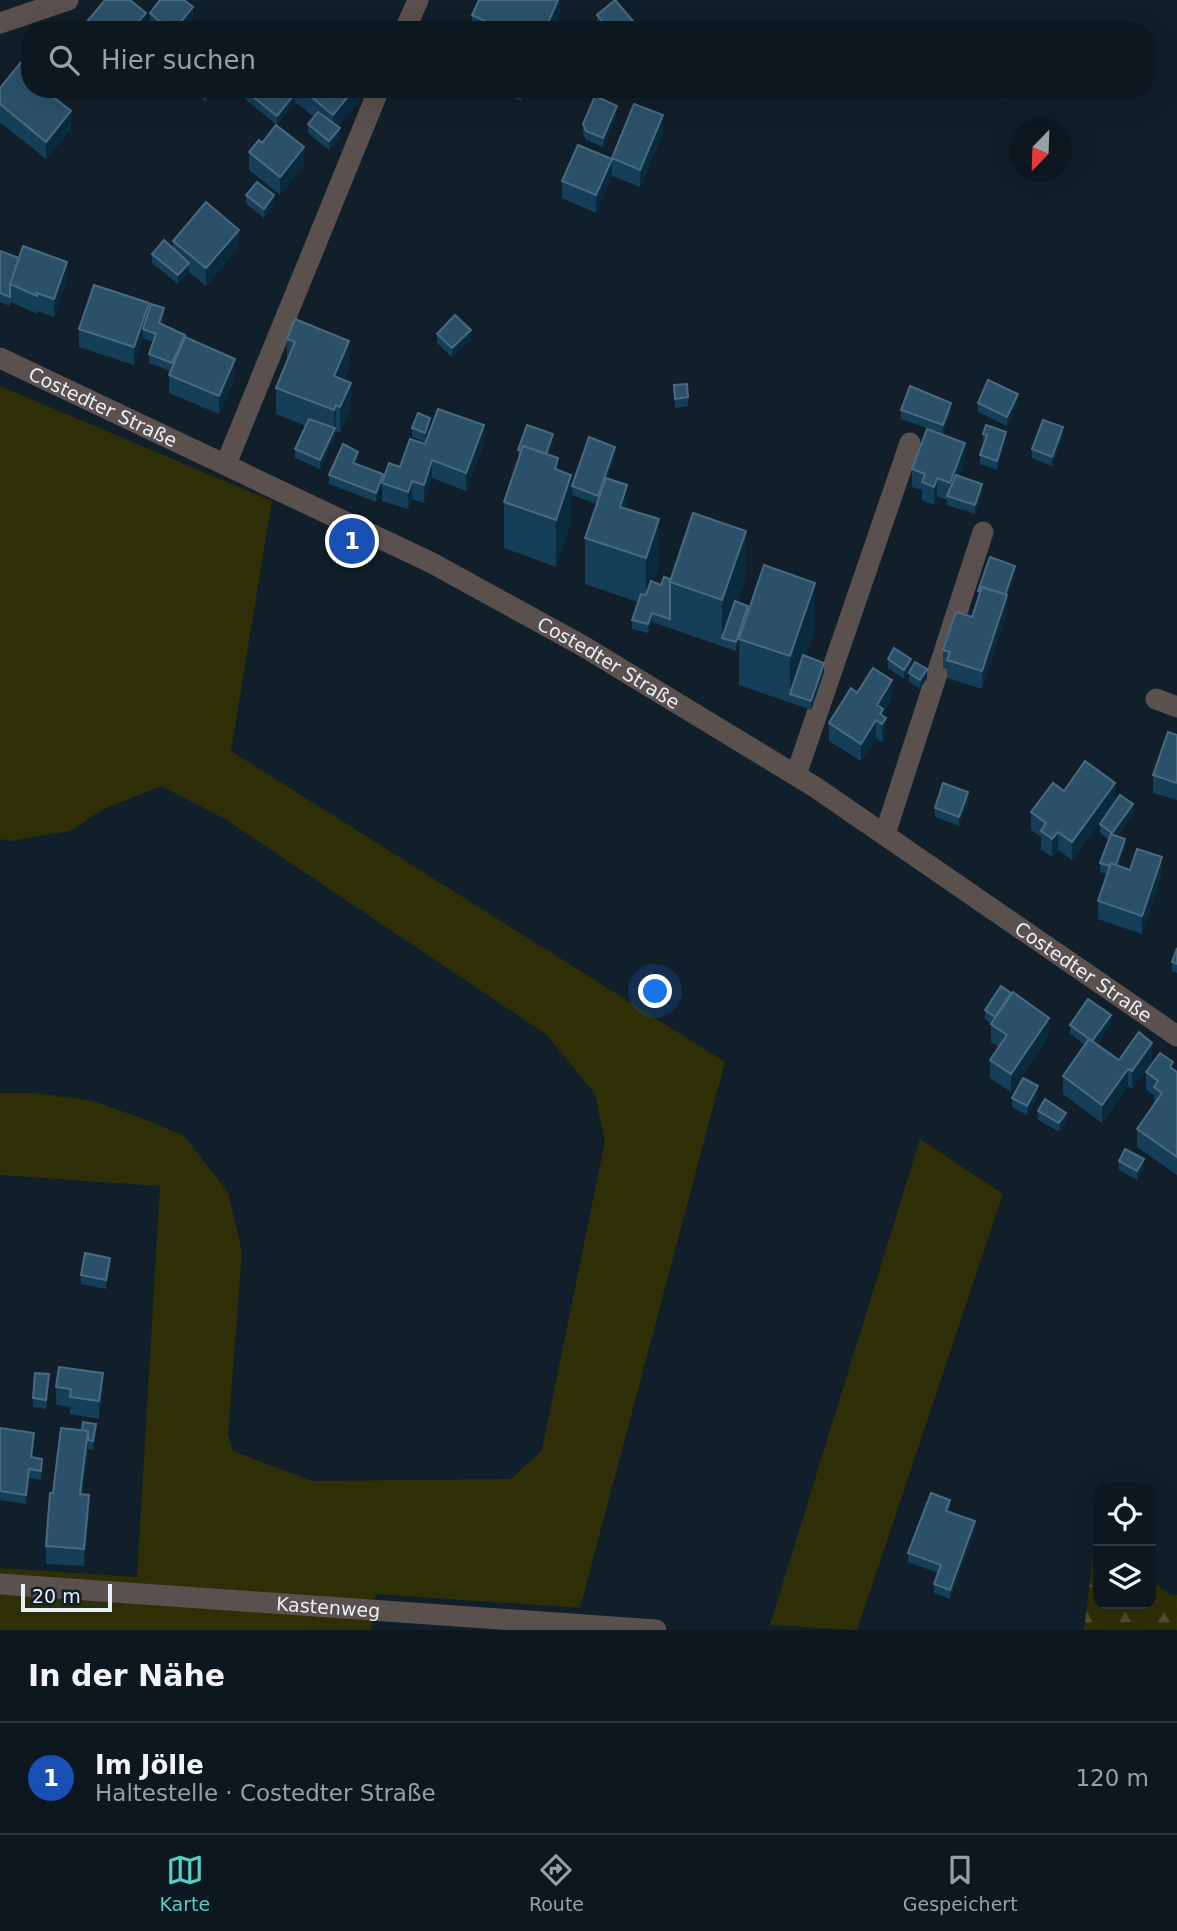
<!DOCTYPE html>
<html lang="de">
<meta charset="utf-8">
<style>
:root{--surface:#0d1720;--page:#162029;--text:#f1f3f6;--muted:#9a9fa5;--line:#2d363e;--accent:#56cec3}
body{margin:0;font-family:"DejaVu Sans",sans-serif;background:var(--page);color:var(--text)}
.controls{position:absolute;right:21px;bottom:21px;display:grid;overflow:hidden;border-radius:14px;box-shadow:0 7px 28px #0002}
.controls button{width:63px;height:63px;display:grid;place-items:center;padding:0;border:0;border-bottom:2px solid var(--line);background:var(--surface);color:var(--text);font:35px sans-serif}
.compass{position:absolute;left:1009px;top:119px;width:63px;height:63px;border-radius:50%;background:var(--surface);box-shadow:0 7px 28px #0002;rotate:203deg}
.scale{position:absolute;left:21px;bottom:18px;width:91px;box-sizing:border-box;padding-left:7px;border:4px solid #e7f0f8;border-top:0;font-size:19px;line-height:24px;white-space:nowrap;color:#e7f0f8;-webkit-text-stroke:5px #111f2a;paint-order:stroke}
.you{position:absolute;left:656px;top:992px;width:24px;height:24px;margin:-18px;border:5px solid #fff;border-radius:50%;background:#1a73e8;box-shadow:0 0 0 10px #1a73e833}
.badge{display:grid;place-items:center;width:46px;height:46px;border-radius:50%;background:var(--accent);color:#fff;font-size:23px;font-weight:700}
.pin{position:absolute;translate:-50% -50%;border:4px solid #fff;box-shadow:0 2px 7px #0006}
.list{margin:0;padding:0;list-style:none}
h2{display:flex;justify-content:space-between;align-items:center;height:91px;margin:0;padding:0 28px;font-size:30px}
h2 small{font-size:23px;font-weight:400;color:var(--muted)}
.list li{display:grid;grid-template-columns:46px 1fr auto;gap:21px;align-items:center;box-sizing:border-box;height:112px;padding:0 28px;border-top:2px solid var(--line)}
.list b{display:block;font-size:26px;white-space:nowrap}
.list p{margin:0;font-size:23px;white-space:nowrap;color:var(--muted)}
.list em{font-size:23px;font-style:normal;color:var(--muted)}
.icon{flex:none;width:38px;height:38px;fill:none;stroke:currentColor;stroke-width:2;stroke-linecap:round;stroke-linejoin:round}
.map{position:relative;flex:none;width:1177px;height:1630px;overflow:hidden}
.search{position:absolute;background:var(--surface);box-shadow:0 7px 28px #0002;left:21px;right:21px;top:21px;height:77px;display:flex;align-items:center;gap:18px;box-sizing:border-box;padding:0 24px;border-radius:28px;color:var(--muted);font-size:26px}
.sheet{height:203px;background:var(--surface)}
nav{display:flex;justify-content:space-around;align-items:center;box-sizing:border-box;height:98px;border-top:2px solid var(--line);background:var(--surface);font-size:19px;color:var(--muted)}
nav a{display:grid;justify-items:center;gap:4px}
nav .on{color:var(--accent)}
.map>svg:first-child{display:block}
.green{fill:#2e2f06}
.forest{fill:url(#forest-firs)}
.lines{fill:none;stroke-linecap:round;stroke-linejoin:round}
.minor{stroke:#5a504d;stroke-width:21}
.wall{fill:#153e58}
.shaded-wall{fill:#0a2a3e}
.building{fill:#2b5169;stroke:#496a80;stroke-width:2}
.labels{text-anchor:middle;stroke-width:5;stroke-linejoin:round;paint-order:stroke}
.street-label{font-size:19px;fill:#e7f0f8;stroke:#111f2a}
</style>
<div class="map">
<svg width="1177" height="1630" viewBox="0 0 1177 1630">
<defs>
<pattern id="forest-firs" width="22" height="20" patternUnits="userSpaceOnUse" patternTransform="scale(1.75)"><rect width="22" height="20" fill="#2e2f06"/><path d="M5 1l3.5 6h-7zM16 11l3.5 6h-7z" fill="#4c4d2b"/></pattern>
</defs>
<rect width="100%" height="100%" fill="#111f2a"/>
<g class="green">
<polygon points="0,386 272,501 231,751 725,1062 580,1608 376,1594 371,1630 0,1630 0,1568 137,1577 160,1186 0,1175 0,1093 35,1093 93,1101 141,1118 184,1136 228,1192 242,1252 228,1434 233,1451 312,1481 511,1479 542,1450 605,1141 595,1094 547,1035 225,819 161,786 102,810 70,831 11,841 0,839"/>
<polygon points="920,1139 1003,1194 857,1630 770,1625"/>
</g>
<polygon class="forest" points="1098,1536 1098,1604 1151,1604 1151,1582 1171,1595 1177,1595 1177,1630 1084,1630 1094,1548"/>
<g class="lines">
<g class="minor">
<polyline points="0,23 68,0"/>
<polyline points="405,30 418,0"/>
<path id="s1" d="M 0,358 L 432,563 L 583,646 L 815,787 L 1177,1036"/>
<polyline points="226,464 379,89"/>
<polyline points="1156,699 1177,707"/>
<polyline points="796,775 910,443"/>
<polyline points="885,834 983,532"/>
<path id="s2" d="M 0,1584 L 656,1630"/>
</g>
</g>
<g class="wall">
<polygon points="560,0 560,12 552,30 472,30 472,15"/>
<polygon points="150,13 193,16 181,30 159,30 150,22"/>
<polygon points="597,15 634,30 601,30 597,24"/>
<polygon points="0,88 62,89 62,91 55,99 71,129 46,159 0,122"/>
<polygon points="195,89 215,89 206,102 195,93"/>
<polygon points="248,89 363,89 363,91 362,93 362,97 338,126 340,137 329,150 308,133 308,124 314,117 295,102 277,125 246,100 246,91"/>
<polygon points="495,89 526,89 521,101"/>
<polygon points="617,115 603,147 586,140 583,133 583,124"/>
<polygon points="663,133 640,187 612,176 596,213 562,198 562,181 612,159"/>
<polygon points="262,143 304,165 280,195 249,170 249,152"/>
<polygon points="246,195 274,204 264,218 246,204"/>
<polygon points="173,241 239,247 206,286 189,272 178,284 152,263 152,254 173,249"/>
<polygon points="0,251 67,280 54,317 37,311 37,314 11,302 10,306 0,302"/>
<polygon points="149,312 164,317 162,324 185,337 235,377 219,414 169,393 169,375 170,371 149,363 149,354 153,342 143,338 134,365 79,347 79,329"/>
<polygon points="437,334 471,339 452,357 437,343"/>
<polygon points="287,339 349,367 344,380 351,409 340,433 336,431 335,437 320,469 295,458 295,449 306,426 276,414 276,388 287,363"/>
<polygon points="674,385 688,397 688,406 675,408"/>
<polygon points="978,403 1018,403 1007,426 978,412"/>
<polygon points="901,410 951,412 943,434 901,419"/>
<polygon points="430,427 425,442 412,437 412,428"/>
<polygon points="983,434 1006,442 997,470 980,464 980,455 984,443 983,443"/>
<polygon points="1063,436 1052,466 1032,458 1032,449"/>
<polygon points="484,443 466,491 432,478 424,503 412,499 408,509 382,501 382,485 376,502 329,484 329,475 358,461 356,465 383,480 400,467 425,444"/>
<polygon points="553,443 549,454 558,470 571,522 556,567 504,548 504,502 519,459 518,450"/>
<polygon points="615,456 608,478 627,509 659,566 653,582 661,585 670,579 746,578 737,602 748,611 815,629 806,657 824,672 811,710 739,685 739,643 736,651 652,622 648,633 632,629 632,620 638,602 585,584 585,538 597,504 572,495 572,486"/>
<polygon points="965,461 959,476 982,493 975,514 947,505 947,500 937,496 934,505 922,500 922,490 912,487 912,469"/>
<polygon points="1015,575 1007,598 1007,613 982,689 947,678 947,669 943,668 943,650 972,617 978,597 978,591"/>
<polygon points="888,659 911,668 904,679 888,668"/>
<polygon points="909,673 927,678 920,689 909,682"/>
<polygon points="857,693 892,698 883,713 886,736 882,742 876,738 861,761 829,741 829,723"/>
<polygon points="1177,735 1177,800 1153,793 1153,775"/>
<polygon points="1064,791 1115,801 1072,860 1058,850 1052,857 1041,849 1041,837 1031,830 1031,812"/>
<polygon points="968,802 959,826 935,817 935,808"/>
<polygon points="1133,813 1117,836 1125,848 1118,866 1130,870 1162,875 1142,934 1098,919 1098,901 1107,874 1100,872 1100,863 1109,840 1100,833 1100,824"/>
<polygon points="1177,948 1177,973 1172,971 1172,962"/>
<polygon points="985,1010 1049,1035 1011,1092 990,1078 990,1060 999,1047 991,1042 991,1024 985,1019"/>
<polygon points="1111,1024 1097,1044 1119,1060 1152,1060 1132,1089 1128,1086 1102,1123 1063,1094 1063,1076 1085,1045 1070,1034 1070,1025"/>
<polygon points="1173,1069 1177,1072 1177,1175 1137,1147 1137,1129 1154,1105 1154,1095 1146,1090 1146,1072"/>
<polygon points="1038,1095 1027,1115 1012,1107 1012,1098"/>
<polygon points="1038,1111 1066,1122 1059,1132 1038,1120"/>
<polygon points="1119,1161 1144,1168 1137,1180 1119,1170"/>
<polygon points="110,1267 106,1289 81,1284 81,1275"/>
<polygon points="49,1383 46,1409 33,1407 33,1398"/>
<polygon points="56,1387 103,1391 99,1419 70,1414 70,1407 56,1405"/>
<polygon points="0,1428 34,1442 32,1458 42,1468 41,1480 29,1478 26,1504 0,1500"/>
<polygon points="61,1428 96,1433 93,1450 88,1449 82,1495 89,1513 84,1566 46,1564 46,1546"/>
<polygon points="950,1509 949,1512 975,1530 950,1599 934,1593 934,1584 938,1573 908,1562 908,1553"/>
</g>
<g class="shaded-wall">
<polygon points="558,0 560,0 560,12 552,30 545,30"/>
<polygon points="193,7 193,16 181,30 174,30"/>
<polygon points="146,13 146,30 138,30 138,22"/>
<polygon points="634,22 634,30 624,30"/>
<polygon points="49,89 62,89 62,91 47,110 47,92"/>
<polygon points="208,89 215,89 206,102 206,93"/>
<polygon points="292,89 295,89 295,102 292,106"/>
<polygon points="354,89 363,89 362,97 333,133 333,115"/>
<polygon points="523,89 526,89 521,101 521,92"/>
<polygon points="292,97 292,106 277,125 277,116"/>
<polygon points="617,106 617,115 603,147 603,138"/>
<polygon points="71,111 71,129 46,159 46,142"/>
<polygon points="663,115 663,133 640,187 640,170"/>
<polygon points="340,128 340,137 329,150 329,141"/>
<polygon points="304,147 304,165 280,195 280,177"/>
<polygon points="612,159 612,177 596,213 596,195"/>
<polygon points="274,195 274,204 264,218 264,209"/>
<polygon points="239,230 239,247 206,286 206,268"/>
<polygon points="67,262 67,280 54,317 54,299"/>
<polygon points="189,263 189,272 178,284 178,275"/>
<polygon points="149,303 149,321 143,329 143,338 134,365 134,347"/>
<polygon points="164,308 164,317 159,332 159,323"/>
<polygon points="471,330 471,339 452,357 452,348"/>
<polygon points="349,341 349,367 334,402 334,376"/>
<polygon points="235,359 235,377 219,414 219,396"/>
<polygon points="351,383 351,409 340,433 340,407"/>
<polygon points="1018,394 1018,403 1007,426 1007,417"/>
<polygon points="951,403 951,412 943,434 943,425"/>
<polygon points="336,405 335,437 320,469 320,460 334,430 334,410"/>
<polygon points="430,418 430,427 425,442 425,433"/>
<polygon points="484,425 484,443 466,491 466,473"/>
<polygon points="1063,427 1063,436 1052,466 1052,457"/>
<polygon points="1006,432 1006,442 997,470 997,461"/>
<polygon points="553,434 553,443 544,468 544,459"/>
<polygon points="965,443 965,461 952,497 950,497 950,483"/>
<polygon points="615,447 615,456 598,505 598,496"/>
<polygon points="358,452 358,461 353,472 353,463"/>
<polygon points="558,458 558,504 555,469"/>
<polygon points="432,460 432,478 424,503 424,485"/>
<polygon points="383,474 383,483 376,502 376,493"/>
<polygon points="571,475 571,522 556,567 556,520"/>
<polygon points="937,478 937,496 934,505 934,487"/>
<polygon points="412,481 412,499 408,509 408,492"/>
<polygon points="982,484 982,493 975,514 975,505"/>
<polygon points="627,485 627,531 620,507"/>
<polygon points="659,519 659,566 646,604 646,558"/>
<polygon points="746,531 746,578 725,639 722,638 722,600"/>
<polygon points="1015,566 1015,575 1007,598 1007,613 982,689 982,671"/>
<polygon points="815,583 815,629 793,695 790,694 790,656"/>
<polygon points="748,606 748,615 739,639 739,643 736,651 736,642"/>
<polygon points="652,613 652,622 648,633 648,624"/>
<polygon points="911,659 911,668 904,679 904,670"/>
<polygon points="824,663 824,672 811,710 811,701"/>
<polygon points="927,669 927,678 920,689 920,680"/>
<polygon points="892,680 892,698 883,713 883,723 886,718 886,736 882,742 882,724 880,718 877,723 877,705"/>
<polygon points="876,720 876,738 861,761 861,744"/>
<polygon points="1115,783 1115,801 1072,860 1072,842"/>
<polygon points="968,792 968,802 959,826 959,817"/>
<polygon points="1133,804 1133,813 1112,842 1112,833"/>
<polygon points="1058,832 1058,850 1052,857 1052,839"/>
<polygon points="1125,839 1125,848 1114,877 1114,868"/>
<polygon points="1162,857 1162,875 1142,934 1142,916"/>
<polygon points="1111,1015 1111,1024 1092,1050 1092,1041"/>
<polygon points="1049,1018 1049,1035 1011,1092 1011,1074"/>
<polygon points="1152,1043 1152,1060 1132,1089 1132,1071"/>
<polygon points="1128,1069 1128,1086 1102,1123 1102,1105"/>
<polygon points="1038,1086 1038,1095 1027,1115 1027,1106"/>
<polygon points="1066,1113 1066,1122 1059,1132 1059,1123"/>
<polygon points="1144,1159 1144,1168 1137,1180 1137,1171"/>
<polygon points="110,1258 110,1267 106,1289 106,1280"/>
<polygon points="103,1373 103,1391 99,1419 99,1401"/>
<polygon points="96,1424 96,1433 93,1450 93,1441"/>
<polygon points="88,1431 88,1449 80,1512 80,1494"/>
<polygon points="29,1469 29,1478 26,1504 26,1495"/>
<polygon points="89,1495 89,1513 84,1566 84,1549"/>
<polygon points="950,1500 950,1509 946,1520 946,1511"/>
<polygon points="975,1521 975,1530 950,1599 950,1590"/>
</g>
<g class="building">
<polygon points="105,0 130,0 146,13 138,22 144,27 141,30 80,30"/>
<polygon points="160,0 184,0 193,7 174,30 170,30 150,13"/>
<polygon points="479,0 558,0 545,30 505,30 472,15"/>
<polygon points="615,0 634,22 624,30 609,30 597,15"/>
<polygon points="30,51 30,89 49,89 47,92 71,111 46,142 0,104 0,88"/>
<polygon points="248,89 283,89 292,97 277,116 246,91"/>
<polygon points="302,89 354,89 333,115"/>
<polygon points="595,96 617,106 603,138 586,131 583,124"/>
<polygon points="634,104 663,115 640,170 612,158"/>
<polygon points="318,112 340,128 329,141 308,124"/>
<polygon points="276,125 304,147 280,177 249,152 259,140 262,143"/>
<polygon points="578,145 612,159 596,195 562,181"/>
<polygon points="257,182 274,195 264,209 246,195"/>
<polygon points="206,202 239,230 206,268 173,241"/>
<polygon points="164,240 189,263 178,275 152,254"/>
<polygon points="23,246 67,262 54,299 37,293 37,296 10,284"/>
<polygon points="0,251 19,258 10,284 10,297 0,293"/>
<polygon points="94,285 149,303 134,347 79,329"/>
<polygon points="151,304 164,308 159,323 185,335 172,363 149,354 156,334 143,329"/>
<polygon points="455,315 471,330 452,348 437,334"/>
<polygon points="295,319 349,341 334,376 351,383 340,407 336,405 334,410 276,388 295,342 287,339"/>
<polygon points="185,337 235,359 219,396 169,375"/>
<polygon points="988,380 1018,394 1007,417 978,403"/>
<polygon points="687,384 688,397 675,399 674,385"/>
<polygon points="910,386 951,403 943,425 901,410"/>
<polygon points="438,409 484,425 466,473 432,460 424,485 412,481 408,492 382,483 389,463 400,467 410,439 425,444"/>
<polygon points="418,413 430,418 425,433 412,428"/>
<polygon points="309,419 335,428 320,460 295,449"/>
<polygon points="1043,420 1063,427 1052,457 1032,449"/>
<polygon points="527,425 553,434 546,454 523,446 521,451 518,450"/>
<polygon points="986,425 1006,432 997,461 980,455 987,435 983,434"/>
<polygon points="927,429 965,443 950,483 937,478 934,487 922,482 925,474 912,469"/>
<polygon points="589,437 615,447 598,496 572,486"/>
<polygon points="343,444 358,452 353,463 383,474 376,493 329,475"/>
<polygon points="523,446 558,458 555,469 571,475 556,520 504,502"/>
<polygon points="956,475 982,484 975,505 947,496"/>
<polygon points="606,478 627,485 620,507 659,519 646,558 585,538"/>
<polygon points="693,513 746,531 722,600 670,582"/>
<polygon points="990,557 1015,566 1005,595 982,587 980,591 978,591"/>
<polygon points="764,565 815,583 790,656 739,639"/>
<polygon points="664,577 670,579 670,619 652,613 648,624 632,620 641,594 646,595 651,581 661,585"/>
<polygon points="982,587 1007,595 982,671 947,660 950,652 943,650 956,612 972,617"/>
<polygon points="735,601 748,606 736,642 722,638"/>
<polygon points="894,648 911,659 904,670 888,659"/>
<polygon points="803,655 824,663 811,701 790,694"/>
<polygon points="915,662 927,669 920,680 909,673"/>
<polygon points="873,668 892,680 877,705 883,709 880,714 886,718 882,724 876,720 861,744 829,723 851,688 857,693"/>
<polygon points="1168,732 1177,735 1177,783 1153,775"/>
<polygon points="1085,761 1115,783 1072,842 1058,832 1052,839 1041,831 1046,823 1031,812 1053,783 1064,791"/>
<polygon points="943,783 968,792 959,817 935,808"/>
<polygon points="1120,795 1133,804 1112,833 1100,824"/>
<polygon points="1111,834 1125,839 1116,865 1111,863 1110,866 1100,863"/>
<polygon points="1137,849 1162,857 1142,916 1098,901 1111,863 1130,870"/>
<polygon points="1177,948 1177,964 1172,962"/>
<polygon points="1001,986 1011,993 995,1017 985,1010"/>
<polygon points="1013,992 1049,1018 1011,1074 990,1060 1007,1035 991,1024"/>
<polygon points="1088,999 1111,1015 1092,1041 1070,1025"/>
<polygon points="1139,1032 1152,1043 1132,1071 1128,1069 1102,1105 1063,1076 1089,1039 1119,1060"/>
<polygon points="1160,1053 1173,1062 1170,1067 1177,1072 1177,1157 1137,1129 1162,1093 1154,1087 1158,1081 1146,1072"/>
<polygon points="1023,1078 1038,1086 1027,1106 1012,1098"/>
<polygon points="1045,1099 1066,1113 1059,1123 1038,1111"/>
<polygon points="1125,1149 1144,1159 1137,1171 1119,1161"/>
<polygon points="85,1253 110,1258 106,1280 81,1275"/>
<polygon points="59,1367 103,1373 99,1401 70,1397 71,1389 56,1387"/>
<polygon points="35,1373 49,1374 46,1400 33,1398"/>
<polygon points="83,1422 96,1424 93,1441 88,1440 88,1431 82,1431"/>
<polygon points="0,1428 34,1433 31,1457 42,1459 41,1471 29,1469 26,1495 0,1491"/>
<polygon points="61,1428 88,1431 80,1494 89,1495 84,1549 46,1546 50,1493 53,1493"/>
<polygon points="931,1493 950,1500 946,1511 975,1521 950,1590 934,1584 941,1565 908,1553"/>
</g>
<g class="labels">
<g class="street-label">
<text dy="7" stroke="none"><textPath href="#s1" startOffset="114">Costedter Straße</textPath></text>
<text dy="7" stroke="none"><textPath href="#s1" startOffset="681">Costedter Straße</textPath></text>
<text dy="7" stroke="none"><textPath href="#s1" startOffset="1248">Costedter Straße</textPath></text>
<text dy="7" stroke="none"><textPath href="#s2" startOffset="329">Kastenweg</textPath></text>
</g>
</g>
</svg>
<div class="controls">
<button><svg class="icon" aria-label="locate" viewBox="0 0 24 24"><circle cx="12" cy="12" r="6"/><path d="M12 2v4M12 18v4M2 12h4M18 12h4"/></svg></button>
<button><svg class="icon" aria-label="layers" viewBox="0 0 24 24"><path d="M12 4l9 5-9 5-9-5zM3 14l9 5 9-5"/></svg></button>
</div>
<svg class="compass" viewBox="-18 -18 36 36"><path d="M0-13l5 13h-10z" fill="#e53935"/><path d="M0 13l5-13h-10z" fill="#9a9fa5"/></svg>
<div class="scale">20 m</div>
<div class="you"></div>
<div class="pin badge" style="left:352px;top:541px;background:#1a4fb4">1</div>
<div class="search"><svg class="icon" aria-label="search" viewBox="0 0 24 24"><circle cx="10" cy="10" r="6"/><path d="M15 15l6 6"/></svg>Hier suchen</div>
</div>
<section class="sheet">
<h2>In der Nähe<small></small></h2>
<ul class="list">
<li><span class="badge" style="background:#1a4fb4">1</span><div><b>Im Jölle</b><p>Haltestelle · Costedter Straße</p></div><em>120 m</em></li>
</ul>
</section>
<nav>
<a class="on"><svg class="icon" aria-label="map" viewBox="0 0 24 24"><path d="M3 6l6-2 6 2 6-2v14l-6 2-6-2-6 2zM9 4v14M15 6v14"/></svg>Karte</a>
<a><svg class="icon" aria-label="directions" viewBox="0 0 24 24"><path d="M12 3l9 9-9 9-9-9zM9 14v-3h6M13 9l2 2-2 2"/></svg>Route</a>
<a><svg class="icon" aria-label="saved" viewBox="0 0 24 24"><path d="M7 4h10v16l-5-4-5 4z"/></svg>Gespeichert</a>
</nav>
